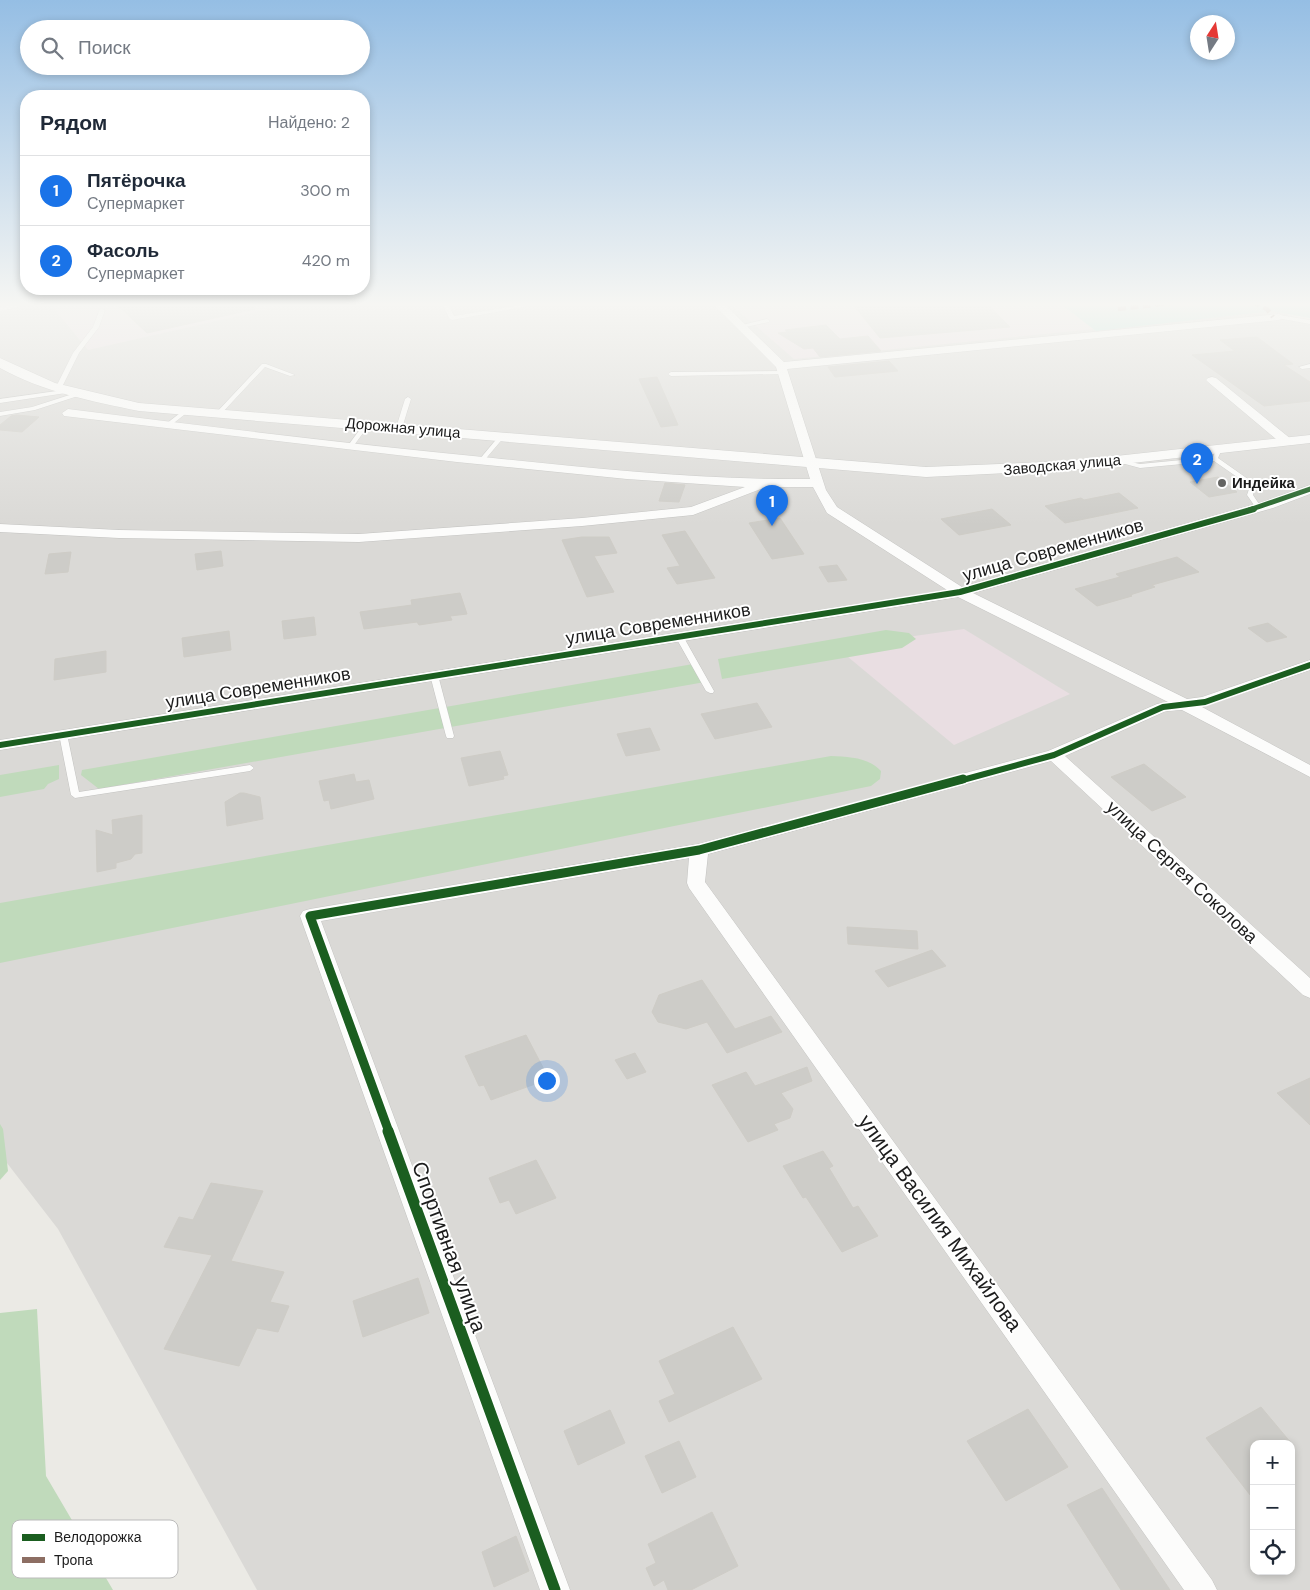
<!DOCTYPE html>
<html lang="ru">
<meta charset="utf-8">
<style>
:root{--surface:#fff;--page:#f6f6f7;--text:#1f2937;--muted:#747a83;--line:#e0e1e3;--accent:#1a73e8}
body{margin:0;font-family:"DM Sans",sans-serif;background:var(--page);color:var(--text)}
.controls{position:absolute;right:15px;bottom:15px;display:grid;overflow:hidden;border-radius:10px;box-shadow:0 2px 8px #0003}
.controls button{width:45px;height:45px;display:grid;place-items:center;padding:0;border:0;border-bottom:1px solid var(--line);background:var(--surface);color:var(--text);font:25px sans-serif}
.compass{position:absolute;left:1190px;top:15px;width:45px;height:45px;border-radius:50%;background:var(--surface);box-shadow:0 2px 8px #0003;rotate:12deg}
.you{position:absolute;left:546px;top:1080px;width:18px;height:18px;margin:-12px;border:4px solid #fff;border-radius:50%;background:#1a73e8;box-shadow:0 0 0 8px #1a73e833}
.badge{display:grid;place-items:center;width:32px;height:32px;border-radius:50%;background:var(--accent);color:#fff;font-size:16px;font-weight:700}
.pin{position:absolute;translate:-50% -41px;filter:drop-shadow(0 1px 2px #0008)}
.pin::after{content:'';position:absolute;top:26px;width:18px;height:15px;background:inherit;clip-path:polygon(0 0,100% 0,50% 100%)}
.list{margin:0;padding:0;list-style:none}
h2{display:flex;justify-content:space-between;align-items:center;height:65px;margin:0;padding:0 20px;font-size:21px}
h2 small{font-size:16px;font-weight:400;color:var(--muted)}
.list li{display:grid;grid-template-columns:32px 1fr auto;gap:15px;align-items:center;box-sizing:border-box;height:70px;padding:0 20px;border-top:1px solid var(--line)}
.list b{display:block;font-size:19px;white-space:nowrap}
.list p{margin:0;font-size:16px;white-space:nowrap;color:var(--muted)}
.list em{font-size:16px;font-style:normal;color:var(--muted)}
.icon{flex:none;width:28px;height:28px;fill:none;stroke:currentColor;stroke-width:2;stroke-linecap:round;stroke-linejoin:round}
.map{position:relative;flex:none;width:1310px;height:1590px;overflow:hidden}
.search{position:absolute;background:var(--surface);box-shadow:0 2px 8px #0003;left:20px;top:20px;width:350px;height:55px;display:flex;align-items:center;gap:12px;box-sizing:border-box;padding:0 18px;border-radius:28px;color:var(--muted);font-size:19px}
.panel{position:absolute;background:var(--surface);box-shadow:0 2px 8px #0003;left:20px;top:90px;width:350px;height:205px;border-radius:20px}
.map>svg:first-child{display:block}
.residential{fill:#dad9d6;fill-rule:evenodd}
.industrial{fill:#e9dee2}
.forest{fill:#c0dabb}
.pitch{fill:#b1e2d7}
.building{fill:#cdccc8;stroke:#ceccc6}
.lines{fill:none;stroke-linecap:round;stroke-linejoin:round}
.service-casing{stroke:#c3c3c1;stroke-width:1}
.minor-casing{stroke:#c3c3c1;stroke-width:1}
.tertiary-casing{stroke:#c3c3c1;stroke-width:1}
.service{fill:#fcfcfb;fill-rule:evenodd}
.minor{fill:#fcfcfb;fill-rule:evenodd}
.tertiary{fill:#fcfcfb;fill-rule:evenodd}
.quiet{stroke:#8d6e63;stroke-width:4.5;stroke-dasharray:8 4.5;stroke-linecap:butt}
.cycleway-far3-casing{stroke:#fff;stroke-width:7}
.cycleway-far2-casing{stroke:#fff;stroke-width:9}
.cycleway-far1-casing{stroke:#fff;stroke-width:12}
.cycleway-casing{stroke:#fff;stroke-width:14}
.cycleway-far3{stroke:#1b5e20;stroke-width:5}
.cycleway-far2{stroke:#1b5e20;stroke-width:6}
.cycleway-far1{stroke:#1b5e20;stroke-width:9}
.cycleway{stroke:#1b5e20;stroke-width:11}
.poi-dot{fill:#646462;stroke:#fff;stroke-width:2}
.labels{text-anchor:middle;stroke-width:4;stroke-linejoin:round;paint-order:stroke}
.far-street-label{font-size:15px;fill:#1c1c1c;stroke:#fff}
.far-poi-label{font-size:15px;font-weight:bold;fill:#1c1c1c;stroke:#fff;text-anchor:start}
.street-label{font-size:18px;fill:#1c1c1c;stroke:#fff}
.near-street-label{font-size:21px;fill:#1c1c1c;stroke:#fff}
.key{fill:#fff;stroke:#bbb;stroke-width:1}
.key-label{font-size:14px;fill:#1c1c1c}
</style>
<div class="map">
<svg width="1310" height="1590" viewBox="0 0 1310 1590">
<rect width="100%" height="100%" fill="#ebeae5"/>
<path class="residential" d="M 0,302 L 1256,302 L 1310,323 L 1310,1590 L 257,1590 L 58,1229 L 0,1154 ZM 1254,1444 L 1291,1444 L 1291,1571 L 1254,1571 Z"/>
<g class="industrial">
<polygon points="0,302 300,302 88,350 51,305 2,312 0,310"/>
<polygon points="728,302 1074,302 1105,328 794,359"/>
<polygon points="964,629 1070,694 954,745 836,647"/>
</g>
<g class="forest">
<polygon points="886,630 909,633 916,639 902,648 722,679 718,659"/>
<polygon points="699,663 705,682 99,789 81,775 82,770"/>
<path d="M 831,756 C 849,757 868,757 881,771 L 880,779 L 871,786 L 0,963 L 0,903 Z"/>
<polygon points="59,765 59,779 48,784 44,789 0,797 0,775"/>
<polygon points="0,1124 3,1129 8,1171 0,1180"/>
<polygon points="37,1309 46,1476 113,1590 0,1590 0,1313"/>
</g>
<polygon class="pitch" points="1058,302 1310,302 1310,318 1272,311 1096,331"/>
<g class="building">
<polygon points="114,302 254,302 255,309 147,333"/>
<polygon points="851,302 874,302 878,306 919,302 985,302 1010,327 880,338"/>
<polygon points="826,325 840,339 868,336 881,351 820,357 813,348 804,349 778,333 787,332 785,330"/>
<polygon points="1257,337 1293,364 1284,365 1310,382 1310,401 1264,406 1192,355 1235,351 1220,340"/>
<polygon points="889,361 898,371 835,377 828,367"/>
<polygon points="657,377 678,425 661,427 639,379"/>
<polygon points="16,415 39,417 22,432 0,430 0,425 11,416"/>
<polygon points="1218,477 1237,492 1209,497 1190,482"/>
<polygon points="665,483 685,485 679,502 659,501"/>
<polygon points="1119,493 1138,508 1065,523 1045,506 1081,498 1084,500"/>
<polygon points="992,509 1011,525 959,535 941,519"/>
<polygon points="780,518 804,554 772,559 749,523"/>
<polygon points="685,531 715,578 677,584 667,568 680,566 662,535"/>
<polygon points="582,537 609,537 617,553 594,556 614,592 587,597 562,540"/>
<polygon points="221,551 223,566 197,570 195,554"/>
<polygon points="71,552 68,572 45,574 49,554"/>
<polygon points="1177,557 1199,572 1152,585 1155,587 1130,595 1132,596 1097,606 1075,589 1120,577 1116,574"/>
<polygon points="837,565 847,580 828,582 819,567"/>
<polygon points="460,593 467,614 450,616 452,620 419,625 417,622 364,629 360,612 412,605 411,600"/>
<polygon points="314,617 316,635 284,639 282,621"/>
<polygon points="1268,623 1287,637 1267,642 1248,628"/>
<polygon points="229,631 231,650 184,657 182,638"/>
<polygon points="106,651 106,672 54,680 55,659"/>
<polygon points="757,703 772,727 715,739 701,714"/>
<polygon points="650,728 660,750 626,756 617,734"/>
<polygon points="500,751 508,775 503,776 504,779 469,786 461,758"/>
<polygon points="1144,764 1186,797 1152,811 1111,777"/>
<polygon points="354,774 356,782 369,780 374,799 331,809 329,800 324,801 319,781"/>
<polygon points="240,793 244,793 260,797 263,819 227,826 225,802"/>
<polygon points="142,815 142,853 135,854 131,859 116,863 116,868 97,872 96,830 113,835 112,820"/>
<polygon points="847,927 917,931 918,949 848,944"/>
<polygon points="932,950 946,966 888,987 875,971"/>
<polygon points="702,980 735,1029 771,1016 782,1032 727,1053 707,1022 686,1029 658,1022 652,1012 659,995"/>
<polygon points="526,1035 549,1079 491,1100 484,1085 479,1086 465,1056"/>
<polygon points="635,1053 646,1072 627,1079 615,1060"/>
<polygon points="807,1067 812,1081 781,1093 793,1109 790,1118 774,1124 778,1130 748,1142 712,1085 746,1072 755,1086"/>
<polygon points="1310,1078 1310,1125 1277,1093"/>
<polygon points="823,1151 833,1166 829,1168 853,1208 858,1206 878,1236 842,1252 806,1197 803,1198 783,1166"/>
<polygon points="536,1160 556,1198 516,1214 509,1200 500,1203 489,1178"/>
<polygon points="211,1183 263,1191 231,1261 284,1272 270,1302 289,1306 278,1332 257,1328 239,1366 164,1349 212,1255 164,1247 179,1217 193,1220"/>
<polygon points="418,1278 429,1313 363,1337 353,1301"/>
<polygon points="733,1327 762,1379 669,1422 659,1401 675,1394 659,1361"/>
<polygon points="1261,1407 1292,1444 1254,1444 1254,1500 1206,1438"/>
<polygon points="1028,1409 1068,1467 1006,1501 967,1441"/>
<polygon points="610,1410 625,1443 578,1465 564,1431"/>
<polygon points="679,1441 696,1477 662,1493 645,1456"/>
<polygon points="1102,1488 1170,1590 1121,1590 1067,1505"/>
<polygon points="712,1512 738,1566 691,1590 668,1590 664,1580 654,1586 646,1568 656,1563 648,1544"/>
<polygon points="516,1536 529,1571 494,1587 482,1552"/>
</g>
<g class="lines">
<defs>
<g id="service">
<polygon points="442,302 447,302 454,316 539,302 551,302 452,320 449,318"/>
<polygon points="17,304 20,306 19,307 0,311 0,307"/>
<polygon points="100,309 105,310 99,327 79,353 61,389 56,390 55,389 73,353 93,327"/>
<polygon points="1279,315 1310,320 1310,324 1277,318 1277,316"/>
<polygon points="767,319 770,321 769,322 741,328 738,326"/>
<polygon points="262,364 266,364 295,375 290,376 265,367 220,415 216,415 216,413"/>
<polygon points="1310,364 1310,368 1302,369 1299,367"/>
<polygon points="783,371 786,373 785,374 671,376 668,374 671,372"/>
<polygon points="64,390 66,391 66,393 0,403 0,399"/>
<polygon points="79,392 82,394 81,395 35,410 0,416 0,412 32,407"/>
<polygon points="408,397 411,399 402,428 397,429 396,428 405,399"/>
<polygon points="184,410 189,411 170,426 166,426 166,424"/>
<polygon points="364,424 369,425 352,448 348,448 347,447"/>
<polygon points="500,435 505,436 483,462 479,462 479,460"/>
<polygon points="1217,448 1222,449 1218,458 1255,484 1256,485 1253,495 1261,507 1260,508 1256,508 1247,495 1250,486 1214,461 1140,468 1114,461 1117,459 1140,464 1213,457"/>
<polygon points="676,634 682,634 683,636 714,691 713,693 710,693 706,691 675,636"/>
<polygon points="431,673 434,673 438,675 454,736 453,738 447,738 446,736 430,675"/>
<polygon points="63,731 67,734 79,792 250,765 254,768 250,771 75,798 71,795 59,734"/>
</g>
<g id="minor">
<path d="M 711,302 L 722,302 L 784,362 L 1279,314 L 1284,317 L 1279,320 L 787,369 L 826,490 L 837,507 L 962,587 L 1263,502 L 1310,485 L 1310,494 L 1273,508 L 973,593 L 1187,699 L 1202,697 L 1310,660 L 1310,670 L 1202,707 L 1310,765 L 1310,777 L 1182,710 L 1166,711 L 1065,756 L 1310,978 L 1310,998 L 1303,995 L 1051,761 L 708,854 L 705,882 L 1212,1580 L 1217,1590 L 1184,1590 L 689,888 L 687,883 L 689,858 L 321,921 L 570,1590 L 540,1590 L 300,916 L 303,911 L 310,909 L 699,844 L 1048,751 L 1157,704 L 1168,702 L 958,597 L 0,750 L 0,740 L 947,590 L 827,513 L 813,487 L 766,487 L 693,515 L 582,526 L 359,542 L 119,538 L 0,532 L 0,524 L 119,530 L 359,534 L 582,518 L 691,507 L 745,487 L 627,479 L 457,462 L 64,416 L 62,413 L 68,409 C 210,427 351,444 493,458 C 599,469 704,480 810,479 L 776,367 Z"/>
<polygon points="1212,377 1216,378 1291,439 1293,442 1291,445 1283,445 1208,382 1206,380 1208,378"/>
</g>
<path id="tertiary" d="M 0,358 L 55,383 L 139,403 L 926,467 L 1070,461 L 1310,435 L 1310,443 L 1070,470 L 926,477 L 139,411 C 91,401 43,392 0,368 Z"/>
</defs>
<use href="#service" class="service-casing"/>
<use href="#minor" class="minor-casing"/>
<use href="#tertiary" class="tertiary-casing"/>
<use href="#service" class="service"/>
<use href="#minor" class="minor"/>
<use href="#tertiary" class="tertiary"/>
<g class="quiet">
<polyline points="1252,302 1267,309 1273,317"/>
<polyline points="1118,309 1180,302"/>
</g>
<defs>
<polyline id="cycleway-far3" points="1249,510 1310,489"/>
<g id="cycleway-far2">
<polyline points="0,745 960,592 1254,509"/>
<polyline points="959,781 1054,755 1163,707 1205,702 1310,665"/>
</g>
<polyline id="cycleway-far1" points="389,1132 310,916 699,850 963,779"/>
<polyline id="cycleway" points="388,1131 555,1590"/>
</defs>
<use href="#cycleway-far3" class="cycleway-far3-casing"/>
<use href="#cycleway-far2" class="cycleway-far2-casing"/>
<use href="#cycleway-far1" class="cycleway-far1-casing"/>
<use href="#cycleway" class="cycleway-casing"/>
<use href="#cycleway-far3" class="cycleway-far3"/>
<use href="#cycleway-far2" class="cycleway-far2"/>
<use href="#cycleway-far1" class="cycleway-far1"/>
<use href="#cycleway" class="cycleway"/>
</g>
<linearGradient id="sky" x2="0" y2="1"><stop stop-color="#95bee4"/><stop offset="0.58" stop-color="#f6f6f3"/><stop offset="1" stop-color="#f6f6f3" stop-opacity="0"/></linearGradient>
<rect width="1310" height="525" fill="url(#sky)"/>
<circle class="poi-dot" cx="1222" cy="483" r="5"/>
<g class="labels">
<g class="far-street-label">
<text transform="translate(403 428) rotate(5)" y="5">Дорожная улица</text>
<text transform="translate(1062 465) rotate(-5)" y="5">Заводская улица</text>
</g>
<g class="far-poi-label">
<text x="1232" y="488">Индейка</text>
</g>
<g class="street-label">
<text transform="translate(1053 550) rotate(-16)" y="6">улица Современников</text>
<text transform="translate(658 624) rotate(-9)" y="6">улица Современников</text>
<text transform="translate(258 688) rotate(-9)" y="6">улица Современников</text>
<text transform="translate(1182 872) rotate(43)" y="6">улица Сергея Соколова</text>
</g>
<g class="near-street-label">
<text transform="translate(940 1223) rotate(54)" y="7">улица Василия Михайлова</text>
<text transform="translate(449 1247) rotate(70)" y="7">Спортивная улица</text>
</g>
</g>
<rect x="12" y="1520" width="166" height="58" rx="8" class="key"/>
<rect x="22" y="1534" width="23" height="7" fill="#1b5e20"/>
<rect x="22" y="1557" width="23" height="6" fill="#8d6e63"/>
<g class="key-label">
<text x="54" y="1542">Велодорожка</text>
<text x="54" y="1565">Тропа</text>
</g>
</svg>
<div class="controls">
<button>+</button>
<button>−</button>
<button><svg class="icon" aria-label="locate" viewBox="0 0 24 24"><circle cx="12" cy="12" r="6"/><path d="M12 2v4M12 18v4M2 12h4M18 12h4"/></svg></button>
</div>
<svg class="compass" viewBox="-18 -18 36 36"><path d="M0-13l5 13h-10z" fill="#e53935"/><path d="M0 13l5-13h-10z" fill="#747a83"/></svg>
<div class="you"></div>
<div class="pin badge" style="left:772px;top:526px">1</div>
<div class="pin badge" style="left:1197px;top:484px">2</div>
<div class="search"><svg class="icon" aria-label="search" viewBox="0 0 24 24"><circle cx="10" cy="10" r="6"/><path d="M15 15l6 6"/></svg>Поиск</div>
<section class="panel">
<h2>Рядом<small>Найдено: 2</small></h2>
<ul class="list">
<li><span class="badge">1</span><div><b>Пятёрочка</b><p>Супермаркет</p></div><em>300 m</em></li>
<li><span class="badge">2</span><div><b>Фасоль</b><p>Супермаркет</p></div><em>420 m</em></li>
</ul>
</section>
</div>
